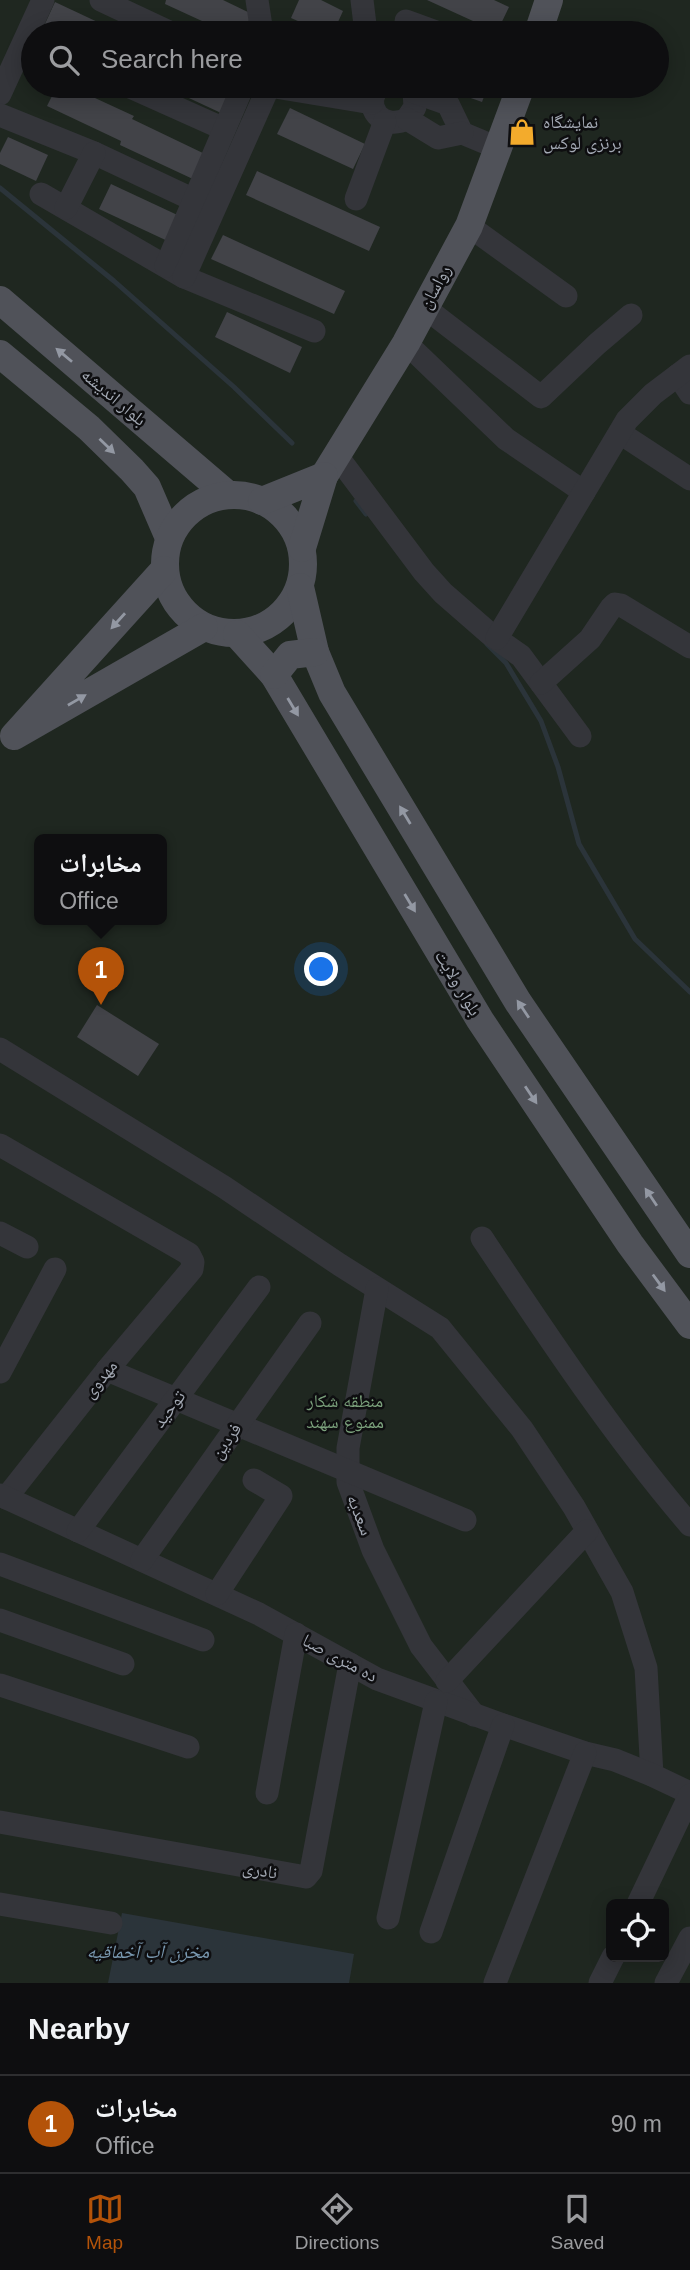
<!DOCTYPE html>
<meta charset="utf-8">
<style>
:root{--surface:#0e0e10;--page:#171719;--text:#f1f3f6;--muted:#9b9c9f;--line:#2e2e30;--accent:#b45309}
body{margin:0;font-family:Helvetica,"Noto Naskh Arabic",sans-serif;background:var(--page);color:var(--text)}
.controls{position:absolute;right:21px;bottom:21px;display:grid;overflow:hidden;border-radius:10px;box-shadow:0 4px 18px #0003}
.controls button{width:63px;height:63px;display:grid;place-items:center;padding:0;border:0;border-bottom:2px solid var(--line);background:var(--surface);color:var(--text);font:35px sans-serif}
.you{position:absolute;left:322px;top:970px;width:24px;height:24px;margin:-18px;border:5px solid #fff;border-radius:50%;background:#1a73e8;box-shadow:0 0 0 10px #1a73e833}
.badge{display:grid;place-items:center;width:46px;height:46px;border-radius:50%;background:var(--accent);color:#fff;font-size:23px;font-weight:700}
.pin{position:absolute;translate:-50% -58px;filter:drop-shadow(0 2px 4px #0008)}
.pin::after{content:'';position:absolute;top:37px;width:24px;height:21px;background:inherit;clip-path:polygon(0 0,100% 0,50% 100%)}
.popup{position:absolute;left:34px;top:834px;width:133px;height:91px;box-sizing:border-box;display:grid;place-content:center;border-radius:10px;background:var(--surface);filter:drop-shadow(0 2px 5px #0005);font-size:23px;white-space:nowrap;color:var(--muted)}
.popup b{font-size:26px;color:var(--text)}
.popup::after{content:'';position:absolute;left:50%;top:100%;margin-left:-14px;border:14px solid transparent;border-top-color:var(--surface)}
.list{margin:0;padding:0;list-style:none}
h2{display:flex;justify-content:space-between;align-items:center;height:91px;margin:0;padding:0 28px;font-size:30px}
h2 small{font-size:23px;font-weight:400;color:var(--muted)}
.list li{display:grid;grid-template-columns:46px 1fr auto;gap:21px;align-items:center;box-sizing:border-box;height:98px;padding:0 28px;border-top:2px solid var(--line)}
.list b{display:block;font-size:26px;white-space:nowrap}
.list p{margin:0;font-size:23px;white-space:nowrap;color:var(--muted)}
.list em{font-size:23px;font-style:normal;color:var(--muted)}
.icon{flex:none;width:38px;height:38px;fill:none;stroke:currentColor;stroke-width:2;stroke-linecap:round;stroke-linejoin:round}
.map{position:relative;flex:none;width:690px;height:1983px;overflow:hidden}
.search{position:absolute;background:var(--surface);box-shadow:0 4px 18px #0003;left:21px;right:21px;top:21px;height:77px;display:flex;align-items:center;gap:18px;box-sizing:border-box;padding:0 24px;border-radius:38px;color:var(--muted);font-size:26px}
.sheet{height:189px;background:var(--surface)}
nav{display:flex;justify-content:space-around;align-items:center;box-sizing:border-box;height:98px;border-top:2px solid var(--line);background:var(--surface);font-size:19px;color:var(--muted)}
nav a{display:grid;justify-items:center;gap:4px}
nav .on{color:var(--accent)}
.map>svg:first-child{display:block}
.green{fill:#1f2720;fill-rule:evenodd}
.water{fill:#2b343a}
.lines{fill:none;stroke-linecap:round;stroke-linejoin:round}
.stream{stroke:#2b343a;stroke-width:5}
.building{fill:#424348}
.minor{stroke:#34353a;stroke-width:23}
.major{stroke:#505259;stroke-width:28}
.oneway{fill:#9398a3}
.labels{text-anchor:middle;stroke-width:5;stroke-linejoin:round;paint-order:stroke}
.poi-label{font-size:18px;fill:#a4aab5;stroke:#0e0e10;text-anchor:start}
.street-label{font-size:18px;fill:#a4aab5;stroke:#0e0e10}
.park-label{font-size:18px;fill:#7ba17c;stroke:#0e0e10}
.water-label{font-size:19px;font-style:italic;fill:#7a99b1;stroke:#0e0e10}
</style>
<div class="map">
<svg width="690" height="1983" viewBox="0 0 690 1983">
<rect width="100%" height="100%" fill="#131315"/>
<path class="green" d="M 0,0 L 690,0 L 690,1983 L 0,1983 ZM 33,33 L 657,33 L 657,86 L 33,86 ZM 40,839 L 162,839 L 162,919 L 40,919 ZM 611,1904 L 664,1904 L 664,1957 L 611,1957 Z"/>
<polygon class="water" points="122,1913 354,1954 349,1983 108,1983"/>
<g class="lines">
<g class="stream">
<polyline points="0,188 114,281 234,387 292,443"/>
<polyline points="356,501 366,514"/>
<polyline points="487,644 506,663 541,721 558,767 579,844 635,939 690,992"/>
</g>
</g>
<g class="building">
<polygon points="166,0 223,0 252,14 243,33 228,33 165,4"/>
<polygon points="299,0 321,0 343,11 333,33 325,33 291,18"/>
<polygon points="427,0 494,0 509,7 497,32"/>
<polygon points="55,2 121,33 55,33 43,28"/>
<polygon points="57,86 69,86 134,116 132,119 207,155 195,180 120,145 121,141 47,106"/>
<polygon points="163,86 231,86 234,119"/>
<polygon points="437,86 488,86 482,102"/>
<polygon points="290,108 365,144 353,169 277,134"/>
<polygon points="8,137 48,155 36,181 0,164 0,153"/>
<polygon points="257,171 380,227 369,251 246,195"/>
<polygon points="111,184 186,219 174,244 99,209"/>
<polygon points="223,235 345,291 334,314 211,259"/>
<polygon points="227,312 302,347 290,373 215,337"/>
<polygon points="97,1005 159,1044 138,1076 77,1037"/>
</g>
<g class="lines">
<g class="minor">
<polyline points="101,0 171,33"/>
<polyline points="257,0 262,33"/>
<polyline points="362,0 366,33"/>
<polyline points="406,21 439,33"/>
<polyline points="128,86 224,129"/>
<path d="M 379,86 C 362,107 382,131 407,119 L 415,107 L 414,92 L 409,86"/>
<polyline points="414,92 448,104 462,133 498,148"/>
<polyline points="0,94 43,0"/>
<polyline points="0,115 94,153 194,200"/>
<polyline points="407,119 438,138 462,133"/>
<polyline points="41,194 184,277 314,331"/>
<polyline points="356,199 385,121"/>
<polyline points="66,208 94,153"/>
<polyline points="469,226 566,296"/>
<polyline points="166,266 243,86"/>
<polyline points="184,277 269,86 372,103"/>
<polyline points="424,307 541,397 597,344 631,315"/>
<polyline points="406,343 506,439 584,492"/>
<polyline points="678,375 690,393"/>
<polyline points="620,433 690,479"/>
<polyline points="337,456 424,572 443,593 490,634 521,656 580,736"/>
<polyline points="497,638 627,420 653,394 690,366"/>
<polyline points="541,683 590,639 611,608 615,604 621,605 690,647"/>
<polyline points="0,1049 224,1187 340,1265 440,1328 522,1429 574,1507 622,1592 646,1668 652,1775"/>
<polyline points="0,1145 189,1254 193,1262 192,1269 107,1370 6,1498"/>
<polyline points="0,1233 27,1247"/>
<path d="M 482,1238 C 548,1337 613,1435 690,1525"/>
<polyline points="377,1289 348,1448 348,1482 373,1550 421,1646 474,1715"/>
<polyline points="107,1370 465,1520"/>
<polyline points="0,1372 55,1269"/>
<polyline points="0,1495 259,1614 377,1679 503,1725 585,1753 615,1760 652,1775 690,1793"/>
<polyline points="78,1531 259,1287"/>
<polyline points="142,1560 310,1323"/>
<polyline points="0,1564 203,1640"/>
<polyline points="217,1594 281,1496 254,1480"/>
<polyline points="0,1620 123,1664"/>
<polyline points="447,1681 587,1531"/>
<polyline points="0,1685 188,1747"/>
<polyline points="267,1793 296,1634"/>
<polyline points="0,1822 306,1877 311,1871 350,1664"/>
<polyline points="0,1904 111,1923"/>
<polyline points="638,1904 690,1795"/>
<polyline points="388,1918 436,1702"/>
<polyline points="431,1932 503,1725"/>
<polyline points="495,1983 585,1753"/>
<polyline points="600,1983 613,1957"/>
<polyline points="666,1983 690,1938"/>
</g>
<g class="major">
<polyline points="538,33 549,0"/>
<polyline points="0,300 228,495"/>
<polyline points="0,354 89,428 132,470 147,487 169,538"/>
<polyline points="324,476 406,343 469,226 521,86"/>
<circle cx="234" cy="564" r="69"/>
<polyline points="262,501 324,476 302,548"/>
<polyline points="164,570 14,736 204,627"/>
<polyline points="300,587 315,652 332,693 518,1002 690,1254"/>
<polyline points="237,634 274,675 480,1020 630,1244 690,1325"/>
<polyline points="274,675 290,655 315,652"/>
</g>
</g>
<defs><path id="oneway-solid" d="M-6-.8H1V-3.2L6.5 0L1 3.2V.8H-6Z" transform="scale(1.75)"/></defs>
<g class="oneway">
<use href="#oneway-solid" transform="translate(64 355) rotate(-140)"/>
<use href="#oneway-solid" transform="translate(107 446) rotate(44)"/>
<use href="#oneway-solid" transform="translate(118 621) rotate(132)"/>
<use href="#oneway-solid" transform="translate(77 700) rotate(-30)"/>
<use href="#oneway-solid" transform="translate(293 707) rotate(59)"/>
<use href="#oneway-solid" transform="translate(405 815) rotate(-121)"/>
<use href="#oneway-solid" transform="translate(410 903) rotate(59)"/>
<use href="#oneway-solid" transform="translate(523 1009) rotate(-124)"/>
<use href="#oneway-solid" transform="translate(531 1095) rotate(56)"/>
<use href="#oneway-solid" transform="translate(651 1197) rotate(-124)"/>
<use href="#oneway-solid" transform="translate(659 1283) rotate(54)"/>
</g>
<defs>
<symbol id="shop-bare" viewBox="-9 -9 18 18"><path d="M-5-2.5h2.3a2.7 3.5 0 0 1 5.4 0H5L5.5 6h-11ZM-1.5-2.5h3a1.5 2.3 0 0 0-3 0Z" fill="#f3ab2c" stroke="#0e0e10" stroke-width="2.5" paint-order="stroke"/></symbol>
</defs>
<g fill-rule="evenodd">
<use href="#shop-bare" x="503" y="113" width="38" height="38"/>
</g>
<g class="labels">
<g class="poi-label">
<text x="543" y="128">نمایشگاه<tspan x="543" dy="21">برنزی لوکس</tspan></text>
</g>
<g class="street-label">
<text transform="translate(435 287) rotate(-62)" y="6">رواسان</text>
<text transform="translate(114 397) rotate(40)" y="6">بلوار اندیشه</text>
<text transform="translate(458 983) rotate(59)" y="6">بلوار ولایت</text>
<text transform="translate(100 1379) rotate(-51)" y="6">مهدوی</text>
<text transform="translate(169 1409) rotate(-53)" y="6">توحید</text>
<text transform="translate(226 1441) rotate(-55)" y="6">فردین</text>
<text transform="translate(360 1515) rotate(69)" y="6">سعدیه</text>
<text transform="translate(340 1658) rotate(28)" y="6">ده متری صبا</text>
<text transform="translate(260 1870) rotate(10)" y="6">نادری</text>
</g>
<g class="park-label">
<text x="345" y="1407">منطقه شکار<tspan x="345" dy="21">ممنوع سهند</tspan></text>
</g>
<g class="water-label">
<text x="148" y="1958">مخزن آب آخماقیه</text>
</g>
</g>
</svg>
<div class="controls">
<button><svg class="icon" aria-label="locate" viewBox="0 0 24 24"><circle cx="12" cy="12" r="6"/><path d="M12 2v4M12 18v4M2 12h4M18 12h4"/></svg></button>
</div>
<div class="you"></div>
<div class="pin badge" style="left:101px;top:1005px">1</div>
<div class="popup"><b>مخابرات</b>Office</div>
<div class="search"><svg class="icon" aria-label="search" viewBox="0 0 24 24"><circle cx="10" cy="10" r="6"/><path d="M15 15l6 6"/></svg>Search here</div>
</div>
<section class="sheet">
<h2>Nearby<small></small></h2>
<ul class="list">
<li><span class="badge">1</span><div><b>مخابرات</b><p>Office</p></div><em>90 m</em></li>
</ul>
</section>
<nav>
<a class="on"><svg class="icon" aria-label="map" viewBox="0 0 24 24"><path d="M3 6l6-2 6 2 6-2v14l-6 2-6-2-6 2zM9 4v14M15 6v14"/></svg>Map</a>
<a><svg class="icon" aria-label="directions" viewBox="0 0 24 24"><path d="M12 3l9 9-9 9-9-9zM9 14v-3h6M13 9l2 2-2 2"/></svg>Directions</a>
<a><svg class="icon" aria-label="saved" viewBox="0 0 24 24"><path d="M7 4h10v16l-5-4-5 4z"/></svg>Saved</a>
</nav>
